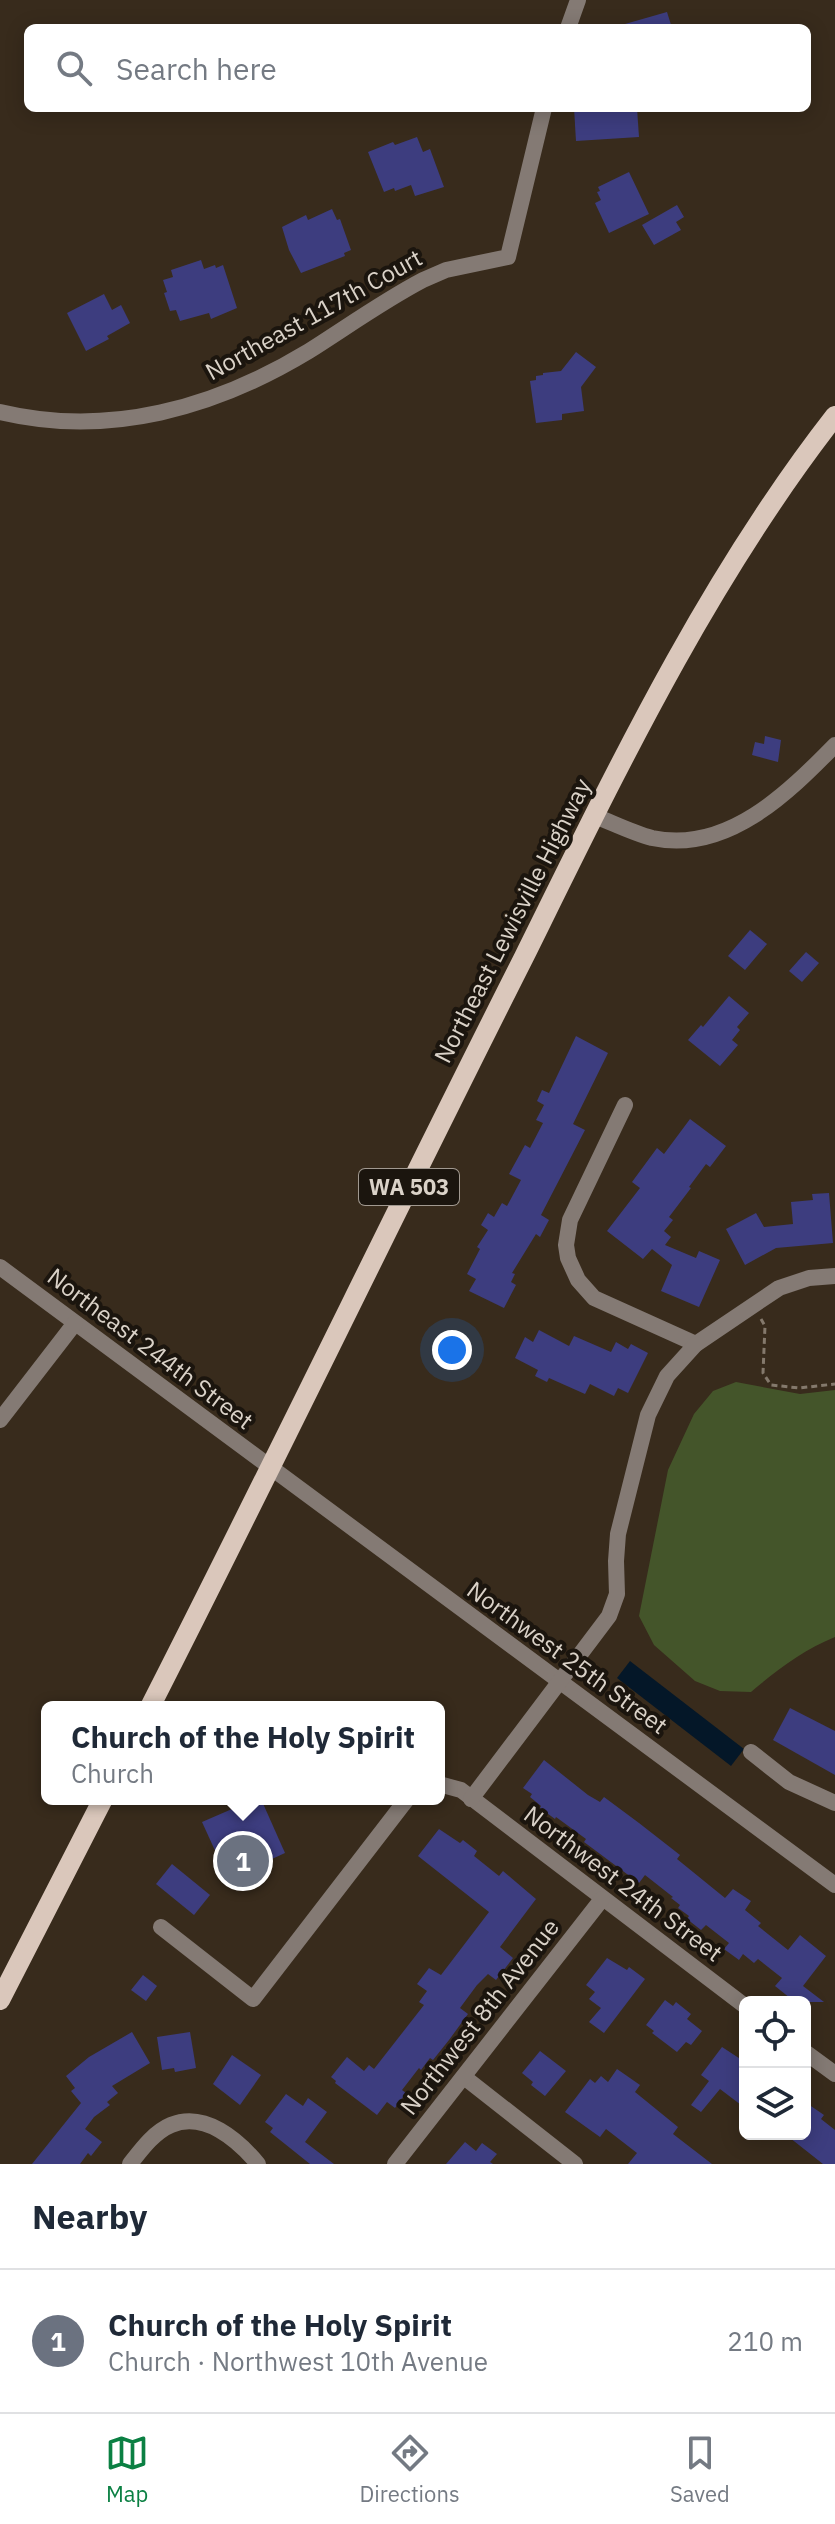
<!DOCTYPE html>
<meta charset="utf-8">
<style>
:root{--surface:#fff;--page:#f6f6f7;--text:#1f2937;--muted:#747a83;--line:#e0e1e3;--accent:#0b8043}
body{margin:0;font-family:"IBM Plex Sans",sans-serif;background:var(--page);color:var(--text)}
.controls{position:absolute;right:24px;bottom:24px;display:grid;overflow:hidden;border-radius:12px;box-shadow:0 4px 20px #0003}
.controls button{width:72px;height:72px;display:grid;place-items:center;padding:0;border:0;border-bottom:2px solid var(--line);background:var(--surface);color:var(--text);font:40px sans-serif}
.you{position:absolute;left:452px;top:1350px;width:28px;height:28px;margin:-20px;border:6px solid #fff;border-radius:50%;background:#1a73e8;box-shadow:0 0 0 12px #1a73e833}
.badge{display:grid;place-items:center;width:52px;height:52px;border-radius:50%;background:var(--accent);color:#fff;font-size:26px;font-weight:700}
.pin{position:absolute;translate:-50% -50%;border:4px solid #fff;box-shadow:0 2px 8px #0006}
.popup{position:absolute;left:41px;top:1701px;width:404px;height:104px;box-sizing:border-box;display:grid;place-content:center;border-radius:12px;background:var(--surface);filter:drop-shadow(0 2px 6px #0005);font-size:26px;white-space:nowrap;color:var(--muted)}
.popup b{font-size:30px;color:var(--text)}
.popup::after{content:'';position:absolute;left:50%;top:100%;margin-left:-16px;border:16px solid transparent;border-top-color:var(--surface)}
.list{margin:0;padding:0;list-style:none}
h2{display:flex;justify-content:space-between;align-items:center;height:104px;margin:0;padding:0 32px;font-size:34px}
h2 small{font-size:26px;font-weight:400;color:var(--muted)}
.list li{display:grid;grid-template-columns:52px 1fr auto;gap:24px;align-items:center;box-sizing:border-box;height:144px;padding:0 32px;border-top:2px solid var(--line)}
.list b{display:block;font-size:30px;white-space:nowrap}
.list p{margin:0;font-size:26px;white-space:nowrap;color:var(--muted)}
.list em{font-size:26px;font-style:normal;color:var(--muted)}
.icon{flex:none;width:44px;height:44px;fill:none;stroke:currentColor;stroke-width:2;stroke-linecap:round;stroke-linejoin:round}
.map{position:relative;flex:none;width:835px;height:2164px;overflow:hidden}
.search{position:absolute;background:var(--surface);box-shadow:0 4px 20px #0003;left:24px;right:24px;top:24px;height:88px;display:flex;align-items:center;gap:20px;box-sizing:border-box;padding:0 28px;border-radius:12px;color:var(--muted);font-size:30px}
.sheet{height:248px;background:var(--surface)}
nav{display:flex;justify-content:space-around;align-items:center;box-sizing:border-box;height:112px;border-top:2px solid var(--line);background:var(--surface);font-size:22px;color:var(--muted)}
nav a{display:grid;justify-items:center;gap:4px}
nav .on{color:var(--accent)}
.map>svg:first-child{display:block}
.green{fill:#44552a}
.water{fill:#041728}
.building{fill:#3d3d7f}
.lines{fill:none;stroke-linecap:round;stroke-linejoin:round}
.path{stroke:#84796c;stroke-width:3;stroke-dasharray:6 4;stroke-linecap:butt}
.minor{stroke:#847a74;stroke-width:16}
.major{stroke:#dac7bb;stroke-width:20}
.labels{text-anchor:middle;stroke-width:8;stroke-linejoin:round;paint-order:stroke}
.shield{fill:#1b150e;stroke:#a19990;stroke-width:2}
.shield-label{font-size:22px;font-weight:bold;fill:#dad2c8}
.street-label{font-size:24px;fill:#dad2c8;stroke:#1b150e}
</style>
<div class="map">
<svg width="835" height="2164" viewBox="0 0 835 2164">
<rect width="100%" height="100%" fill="#382b1c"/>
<path class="green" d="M 736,1382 L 800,1394 L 835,1390 L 835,1637 C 803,1650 777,1670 751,1692 L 720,1691 L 695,1681 L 654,1645 L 639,1616 L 668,1470 L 694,1414 L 713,1391 Z"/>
<polygon class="water" points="630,1661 744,1749 731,1766 617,1678"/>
<g class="building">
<polygon points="667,12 672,28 626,28 625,24"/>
<polygon points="574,108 637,108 639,137 576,141"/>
<polygon points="417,137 423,152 430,149 444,187 415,196 411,185 395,191 394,188 384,192 368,152 393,142 395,145"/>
<polygon points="629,172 649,214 609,233 595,203 601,200 597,192 600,191 598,187"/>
<polygon points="677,205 684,217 676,222 681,230 654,245 642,225"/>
<polygon points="332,209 337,220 340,219 351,250 344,253 345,256 301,273 289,250 282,227 306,215 308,220"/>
<polygon points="201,260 204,269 215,265 216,268 223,265 237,308 211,319 209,313 180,321 176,310 170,311 164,293 167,292 163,280 173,277 171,270"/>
<polygon points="104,294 112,310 121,305 130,323 107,336 109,339 86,351 67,313"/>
<polygon points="576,352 596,367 581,387 584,411 562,414 562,420 536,423 530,381 536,380 536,376 543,375 543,373 561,371"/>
<polygon points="765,736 781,740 778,762 752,755 755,742 764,744"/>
<polygon points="750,930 767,944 745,970 728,956"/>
<polygon points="806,952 819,963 802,982 789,971"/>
<polygon points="729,996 749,1013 737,1027 740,1030 732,1040 738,1045 720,1066 688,1040 701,1025 703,1027"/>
<polygon points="576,1036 608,1053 573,1124 585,1130 541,1215 549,1220 540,1237 536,1234 512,1273 515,1274 511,1282 516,1285 504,1308 469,1291 476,1279 467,1274 480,1249 477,1247 488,1230 481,1225 488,1213 494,1217 502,1203 507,1206 521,1180 509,1174 525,1145 530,1148 543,1123 536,1120 544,1105 537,1101 542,1090 549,1093"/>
<polygon points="690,1119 726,1146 710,1167 706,1164 689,1187 691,1188 669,1217 673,1220 664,1231 671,1237 665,1245 696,1258 699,1251 720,1260 699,1307 661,1291 672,1265 652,1249 643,1259 607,1231 640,1188 632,1182 657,1148 664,1154"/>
<polygon points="829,1193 833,1243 776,1248 745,1265 726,1229 756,1213 764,1227 793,1224 791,1202 813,1200 812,1194"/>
<polygon points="539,1330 569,1346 574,1336 611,1352 616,1342 628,1349 631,1344 648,1353 628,1393 618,1388 614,1396 590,1384 585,1394 549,1378 547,1382 535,1376 538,1370 515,1358 525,1337 533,1342"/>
<polygon points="790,1708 835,1731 835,1775 773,1740"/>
<polygon points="544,1760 588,1795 600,1802 604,1797 639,1823 680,1855 677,1859 725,1898 733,1889 751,1901 745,1910 761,1923 758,1926 788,1950 800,1935 826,1956 803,1986 824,2002 795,2002 775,1986 782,1978 758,1959 754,1963 743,1954 739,1960 724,1949 729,1943 706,1925 701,1930 687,1919 689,1916 678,1908 680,1905 671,1898 673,1897 645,1875 639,1883 584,1842 586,1839 556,1817 555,1819 540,1808 541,1806 530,1797 532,1794 523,1788"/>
<polygon points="255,1799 261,1799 285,1853 228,1879 202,1822"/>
<polygon points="439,1829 460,1843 463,1840 477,1851 474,1856 499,1876 503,1871 536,1899 500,1947 513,1958 496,1980 488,1974 477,1985 460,2008 468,2014 449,2040 433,2060 430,2058 421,2070 419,2068 402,2090 406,2093 395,2108 387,2102 377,2115 335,2083 336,2081 331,2077 347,2057 364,2071 369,2065 374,2069 424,2005 419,2002 427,1991 417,1984 429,1968 441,1975 489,1912 418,1856"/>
<polygon points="172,1864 210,1895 194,1915 156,1884"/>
<polygon points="607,1958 627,1970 629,1967 645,1979 604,2033 589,2022 601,2008 589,1999 595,1992 586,1985"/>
<polygon points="143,1975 157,1986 146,2001 131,1990"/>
<polygon points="665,2000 673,2006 676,2002 691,2014 687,2019 702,2031 691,2045 686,2042 677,2052 652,2033 654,2031 646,2025"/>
<polygon points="132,2032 150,2063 112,2086 118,2093 107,2102 110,2105 94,2117 85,2129 102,2142 91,2156 88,2153 80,2164 32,2164 81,2103 71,2091 75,2088 66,2076 89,2057"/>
<polygon points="190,2032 196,2068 175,2072 174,2068 162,2070 157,2037"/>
<polygon points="722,2047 745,2062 745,2108 720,2089 701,2112 691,2105 709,2081 701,2075"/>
<polygon points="540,2051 566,2071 545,2096 531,2085 533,2082 522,2073"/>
<polygon points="232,2055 261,2075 240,2105 213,2084"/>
<polygon points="617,2069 640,2085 635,2092 678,2127 673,2134 712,2164 628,2164 637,2153 606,2129 600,2137 565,2112 590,2079 595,2083 601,2076 608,2082"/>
<polygon points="286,2094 303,2106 308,2098 327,2112 305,2142 334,2164 310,2164 270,2132 273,2128 265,2122"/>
<polygon points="805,2102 824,2115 821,2119 835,2130 835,2164 823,2164 785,2134 805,2134"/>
<polygon points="465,2142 476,2151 482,2143 497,2154 490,2162 493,2164 446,2164"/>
</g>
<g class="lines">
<polyline class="path" points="761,1319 765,1326 763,1373 771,1385 799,1388 835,1384"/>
<g class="minor">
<polyline points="568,28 578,0"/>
<path d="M 0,412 C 109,438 215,408 309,351 C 347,327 383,301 423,280 L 446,270 L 508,257 L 544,108"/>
<path d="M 595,816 C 613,823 633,833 652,838 C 727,854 788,793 835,745"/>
<polyline points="625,1105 570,1220 566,1245 568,1258 578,1280 594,1298 696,1344"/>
<polyline points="0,1267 835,1885"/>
<polyline points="0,1420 75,1323"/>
<polyline points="751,1752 789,1782 835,1803"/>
<polyline points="439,1784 461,1790 745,2006"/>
<polyline points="471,1799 609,1616 617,1594 616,1561 618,1534 648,1415 667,1376 696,1344 779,1288 809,1278 835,1276"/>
<polyline points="161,1927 253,1999 407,1799"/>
<polyline points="805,2052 835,2074"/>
<polyline points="464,2077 575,2164"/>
<path d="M 130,2164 C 141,2150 154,2132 171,2125 C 205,2111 238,2140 258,2164"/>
<polyline points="395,2164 602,1899"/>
</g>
<g class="major">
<path d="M 150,1707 C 277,1458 398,1206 524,957 C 616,771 707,580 835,416"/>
<polyline points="0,2000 103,1799"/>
</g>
</g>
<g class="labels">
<rect class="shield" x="359" y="1169" width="100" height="36" rx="6"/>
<g class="shield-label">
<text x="409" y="1195">WA 503</text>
</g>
<g class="street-label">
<text transform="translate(314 315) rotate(-29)" y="8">Northeast 117th Court</text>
<text transform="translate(513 921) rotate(-63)" y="8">Northeast Lewisville Highway</text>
<text transform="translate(150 1349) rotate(37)" y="8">Northeast 244th Street</text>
<text transform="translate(567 1658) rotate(36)" y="8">Northwest 25th Street</text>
<text transform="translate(623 1884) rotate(37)" y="8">Northwest 24th Street</text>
<text transform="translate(480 2017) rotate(-52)" y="8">Northwest 8th Avenue</text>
</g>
</g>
</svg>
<div class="controls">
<button><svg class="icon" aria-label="locate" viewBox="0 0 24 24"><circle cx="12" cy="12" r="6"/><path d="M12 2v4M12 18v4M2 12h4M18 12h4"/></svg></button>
<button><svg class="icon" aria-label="layers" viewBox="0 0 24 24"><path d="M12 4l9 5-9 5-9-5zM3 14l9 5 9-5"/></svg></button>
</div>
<div class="you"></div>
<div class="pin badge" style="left:243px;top:1861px;background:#6b7280">1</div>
<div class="popup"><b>Church of the Holy Spirit</b>Church</div>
<div class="search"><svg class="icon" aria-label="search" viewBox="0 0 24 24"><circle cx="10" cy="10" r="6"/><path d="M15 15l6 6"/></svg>Search here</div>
</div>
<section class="sheet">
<h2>Nearby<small></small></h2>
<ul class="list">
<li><span class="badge" style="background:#6b7280">1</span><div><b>Church of the Holy Spirit</b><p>Church · Northwest 10th Avenue</p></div><em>210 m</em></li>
</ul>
</section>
<nav>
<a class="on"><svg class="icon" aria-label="map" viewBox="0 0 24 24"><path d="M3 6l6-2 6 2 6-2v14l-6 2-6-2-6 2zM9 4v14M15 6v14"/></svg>Map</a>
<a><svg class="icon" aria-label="directions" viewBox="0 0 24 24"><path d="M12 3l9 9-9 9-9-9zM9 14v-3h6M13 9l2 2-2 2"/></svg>Directions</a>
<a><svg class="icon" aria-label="saved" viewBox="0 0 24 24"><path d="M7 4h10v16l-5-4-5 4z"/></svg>Saved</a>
</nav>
